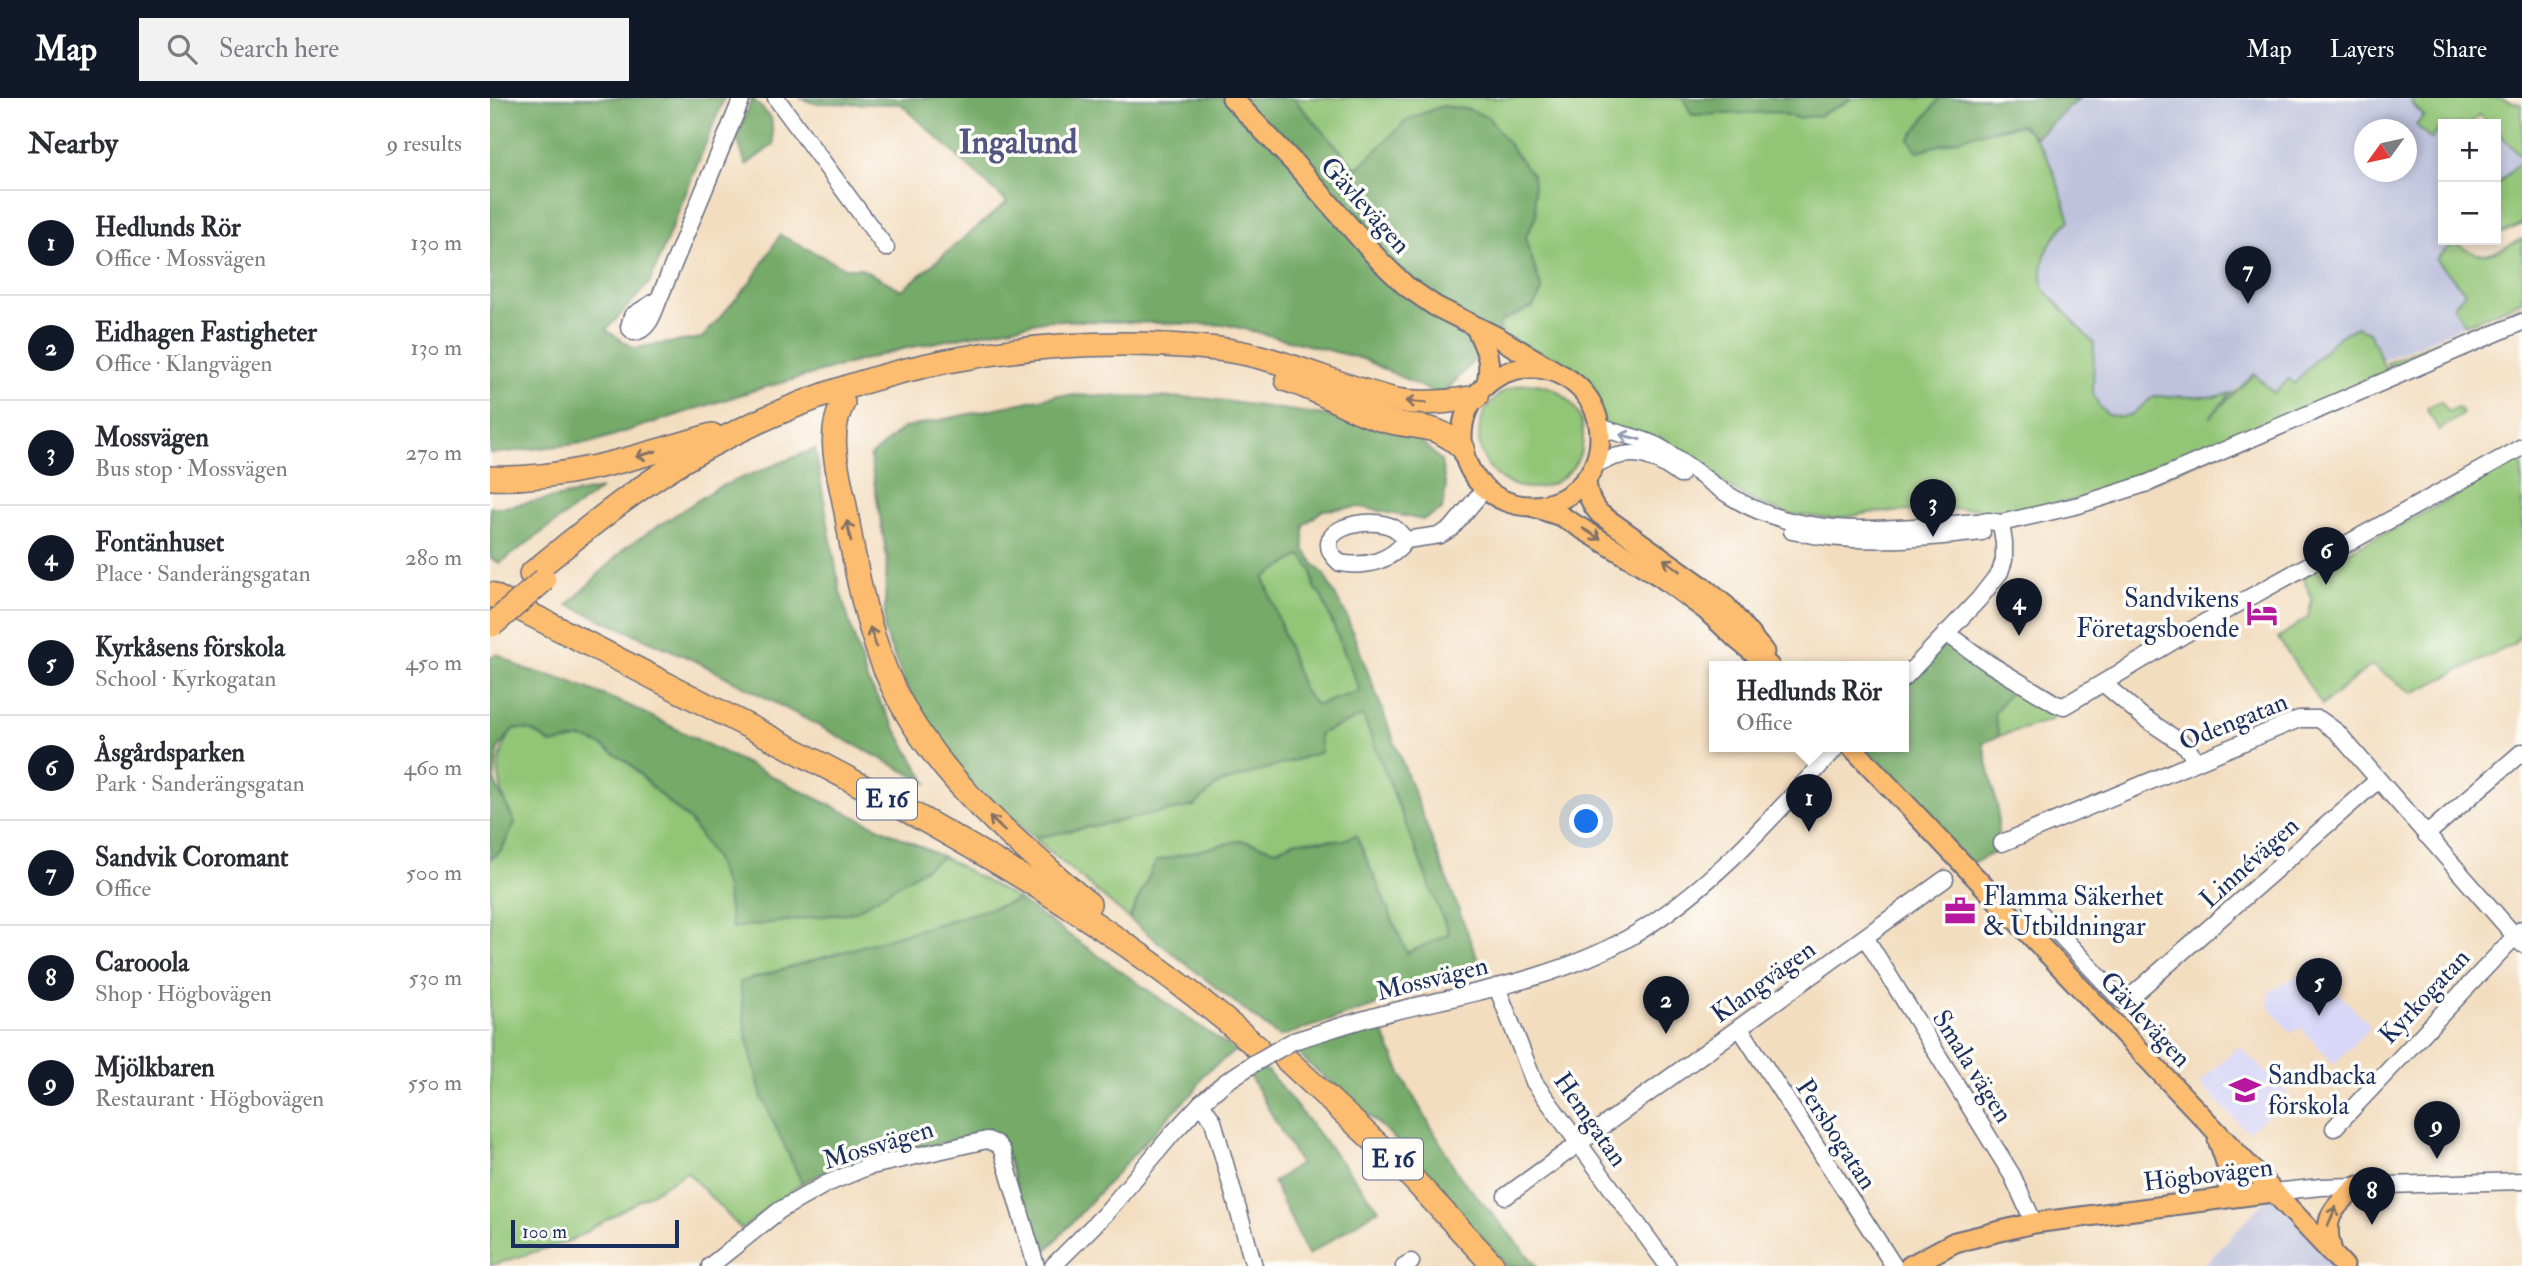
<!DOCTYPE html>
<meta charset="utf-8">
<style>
:root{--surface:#fff;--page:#f2f2f3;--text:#2b2b33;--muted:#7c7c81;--line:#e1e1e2;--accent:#111827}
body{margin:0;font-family:"IM FELL Double Pica",serif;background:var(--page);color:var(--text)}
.controls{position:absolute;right:21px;top:21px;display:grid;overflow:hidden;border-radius:0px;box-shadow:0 4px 10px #0003}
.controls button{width:63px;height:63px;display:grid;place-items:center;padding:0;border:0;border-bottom:2px solid var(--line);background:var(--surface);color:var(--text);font:35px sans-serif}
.compass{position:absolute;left:1864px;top:21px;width:63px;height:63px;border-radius:50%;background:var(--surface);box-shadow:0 4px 10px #0003;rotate:237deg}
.scale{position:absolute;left:21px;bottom:18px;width:168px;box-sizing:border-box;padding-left:7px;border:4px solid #1b2f5e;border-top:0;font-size:19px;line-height:24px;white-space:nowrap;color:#1b2f5e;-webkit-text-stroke:5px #fdfcf7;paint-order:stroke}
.you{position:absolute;left:1097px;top:724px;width:24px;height:24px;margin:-18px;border:5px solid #fff;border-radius:50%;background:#1a73e8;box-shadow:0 0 0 10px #1a73e833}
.badge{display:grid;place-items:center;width:46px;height:46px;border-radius:50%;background:var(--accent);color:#fff;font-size:23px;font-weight:700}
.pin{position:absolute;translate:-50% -58px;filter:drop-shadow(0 2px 4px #0008)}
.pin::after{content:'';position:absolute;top:37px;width:24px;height:21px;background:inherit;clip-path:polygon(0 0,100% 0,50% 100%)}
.popup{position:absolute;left:1219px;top:563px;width:200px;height:91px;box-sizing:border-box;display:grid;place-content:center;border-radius:0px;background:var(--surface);filter:drop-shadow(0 2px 5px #0005);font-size:23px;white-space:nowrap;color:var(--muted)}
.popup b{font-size:26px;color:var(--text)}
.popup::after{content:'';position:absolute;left:50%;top:100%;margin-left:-14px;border:14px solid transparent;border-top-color:var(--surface)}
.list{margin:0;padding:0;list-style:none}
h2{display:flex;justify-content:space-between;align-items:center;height:91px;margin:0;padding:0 28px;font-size:30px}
h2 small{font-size:23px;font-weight:400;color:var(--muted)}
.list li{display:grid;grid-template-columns:46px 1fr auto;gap:21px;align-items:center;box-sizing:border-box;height:105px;padding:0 28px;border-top:2px solid var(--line)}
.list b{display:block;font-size:26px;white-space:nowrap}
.list p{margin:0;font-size:23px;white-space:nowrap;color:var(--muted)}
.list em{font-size:23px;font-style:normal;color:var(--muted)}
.icon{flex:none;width:38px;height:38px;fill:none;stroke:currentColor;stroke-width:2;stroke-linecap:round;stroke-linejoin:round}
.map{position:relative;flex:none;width:2032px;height:1168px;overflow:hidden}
header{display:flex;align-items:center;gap:42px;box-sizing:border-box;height:98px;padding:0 35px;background:var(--accent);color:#fff}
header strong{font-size:33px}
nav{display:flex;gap:38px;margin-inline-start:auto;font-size:24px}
.search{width:490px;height:63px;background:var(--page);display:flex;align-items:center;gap:18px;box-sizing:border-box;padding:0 24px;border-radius:0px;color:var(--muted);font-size:26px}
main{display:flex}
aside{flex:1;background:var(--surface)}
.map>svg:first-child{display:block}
.built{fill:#d8d7f8}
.industrial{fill:#bfc2dd;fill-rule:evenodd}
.green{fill:#92c576;stroke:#567a6a;stroke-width:2}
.forest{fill:#75aa67;stroke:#486c62;stroke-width:2;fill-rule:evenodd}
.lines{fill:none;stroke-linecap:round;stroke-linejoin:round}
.minor-casing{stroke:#676c80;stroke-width:19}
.major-casing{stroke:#676c80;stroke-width:23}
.highway-casing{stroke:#676c80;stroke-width:26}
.minor{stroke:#fff;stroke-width:16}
.major{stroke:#fcbd6f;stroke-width:19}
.highway{stroke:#fcbd6f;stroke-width:23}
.minor-bridge-casing{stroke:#676c80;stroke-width:19;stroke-linecap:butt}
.highway-bridge-casing{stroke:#676c80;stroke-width:26;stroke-linecap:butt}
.minor-bridge{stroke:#fff;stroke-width:16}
.highway-bridge{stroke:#fcbd6f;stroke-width:23}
.oneway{stroke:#806f66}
.oneway2{stroke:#8d97ae}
.labels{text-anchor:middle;stroke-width:7;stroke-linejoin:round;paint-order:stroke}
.shield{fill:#fdfcf7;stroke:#5f6c8c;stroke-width:2}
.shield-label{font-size:24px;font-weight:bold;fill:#1b2f5e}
.street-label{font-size:26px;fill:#1b2f5e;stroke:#fdfcf7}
.poi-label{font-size:26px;fill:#1b2f5e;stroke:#fdfcf7;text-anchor:start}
.district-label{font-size:33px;font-weight:bold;fill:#515682;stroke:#fdfcf7}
</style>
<header>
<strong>Map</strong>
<div class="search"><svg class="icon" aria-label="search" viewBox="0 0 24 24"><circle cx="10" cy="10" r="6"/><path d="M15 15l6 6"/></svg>Search here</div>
<nav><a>Map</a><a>Layers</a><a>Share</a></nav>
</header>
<main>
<aside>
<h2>Nearby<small>9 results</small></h2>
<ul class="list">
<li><span class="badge">1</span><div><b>Hedlunds Rör</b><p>Office · Mossvägen</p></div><em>130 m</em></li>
<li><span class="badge">2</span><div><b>Eidhagen Fastigheter</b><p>Office · Klangvägen</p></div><em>130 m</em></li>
<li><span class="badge">3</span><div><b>Mossvägen</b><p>Bus stop · Mossvägen</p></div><em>270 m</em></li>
<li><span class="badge">4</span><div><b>Fontänhuset</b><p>Place · Sanderängsgatan</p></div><em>280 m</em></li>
<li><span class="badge">5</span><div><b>Kyrkåsens förskola</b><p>School · Kyrkogatan</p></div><em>450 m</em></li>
<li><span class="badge">6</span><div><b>Åsgårdsparken</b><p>Park · Sanderängsgatan</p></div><em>460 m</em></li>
<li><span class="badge">7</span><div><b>Sandvik Coromant</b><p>Office</p></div><em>500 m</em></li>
<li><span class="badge">8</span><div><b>Carooola</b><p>Shop · Högbovägen</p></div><em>530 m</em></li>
<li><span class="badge">9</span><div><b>Mjölkbaren</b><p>Restaurant · Högbovägen</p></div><em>550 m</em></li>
</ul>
</aside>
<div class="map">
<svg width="2032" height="1168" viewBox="0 0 2032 1168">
<rect width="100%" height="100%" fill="#fdfcf7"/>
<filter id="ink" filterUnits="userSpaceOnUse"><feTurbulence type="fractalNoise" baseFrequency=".0143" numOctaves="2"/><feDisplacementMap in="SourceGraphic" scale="14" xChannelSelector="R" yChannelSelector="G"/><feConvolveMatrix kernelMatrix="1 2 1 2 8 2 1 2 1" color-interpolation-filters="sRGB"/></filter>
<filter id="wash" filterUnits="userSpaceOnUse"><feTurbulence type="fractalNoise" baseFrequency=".00686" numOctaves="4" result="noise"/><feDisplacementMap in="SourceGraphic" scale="28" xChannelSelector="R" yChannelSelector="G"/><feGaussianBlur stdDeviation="1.57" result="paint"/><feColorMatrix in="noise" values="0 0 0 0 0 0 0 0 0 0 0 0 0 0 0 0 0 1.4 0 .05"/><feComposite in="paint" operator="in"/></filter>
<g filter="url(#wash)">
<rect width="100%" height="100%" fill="#f3ddbf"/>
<g class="built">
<polygon points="1823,868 1881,929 1844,966 1810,929 1801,935 1778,908 1779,894"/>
<polygon points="1749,948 1801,999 1757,1034 1709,985"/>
</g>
<g class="industrial">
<path d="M 1590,0 L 1924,0 L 1921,5 L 1934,18 L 1926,27 L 1941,41 L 1953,28 L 1953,142 L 1968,142 L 1946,161 L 1975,195 L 1964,208 L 1975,227 L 1831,289 L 1784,296 L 1764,276 L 1741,295 L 1724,299 L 1664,298 L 1640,318 L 1618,317 L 1609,308 L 1603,295 L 1604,246 L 1559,199 L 1552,180 L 1552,160 L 1558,147 L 1580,122 L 1546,39 ZM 1874,32 L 1916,32 L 1916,74 L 1874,74 Z"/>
<polygon points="2006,33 2032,59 2032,62 2006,88"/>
<polygon points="1783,1094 1854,1168 1713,1168"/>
</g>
<g class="green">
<path d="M 803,0 L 1193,0 L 1202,17 L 1287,14 L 1307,20 L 1353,6 L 1361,0 L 1450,0 L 1419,41 L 1450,47 L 1479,37 L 1531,27 C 1561,50 1567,87 1580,122 C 1560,142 1547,161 1554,191 L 1604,246 L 1603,295 L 1609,308 L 1618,317 L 1631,319 L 1640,318 L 1664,298 L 1724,299 L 1741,295 L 1719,320 L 1764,276 L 1784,295 L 1799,281 L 1804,286 C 1823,266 1841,239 1867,229 L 1879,234 L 1900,281 L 1658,385 L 1490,424 L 1488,410 L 1378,415 L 1344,421 L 1300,416 L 1265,404 L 1224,380 L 1170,339 L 1170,349 L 1110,329 L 1106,313 L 1092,292 L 1008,231 L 1011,223 L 1043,209 L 1052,192 L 1035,140 L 1046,118 L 883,57 L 867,71 Z"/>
<polygon points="1924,0 2011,0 2032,7 2032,59 2006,33 2006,26 1999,26 1989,17 1980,26 1953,26 1941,41 1926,27 1934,18 1921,5"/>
<polygon points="2032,62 2032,126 2006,138 2006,88"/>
<path d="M 2032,141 L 2032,203 L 1975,227 L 1964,208 L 1975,194 L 1946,161 L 1964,145 C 1998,164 1998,157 2032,141 Z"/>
<polygon points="2032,208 2032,217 1900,272 1897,265"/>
<circle cx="1041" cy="338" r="52"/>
<polygon points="1951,303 1958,314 1967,309 1973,316 1949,332 1937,312 1938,309"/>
<polygon points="2032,359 2032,536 2022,547 1923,595 1881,567 1832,607 1788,540 1818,519 1822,501 1812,478 1956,403"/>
<polygon points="812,457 822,473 824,490 831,497 870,593 826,607 813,592 774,479"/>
<polygon points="1528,584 1574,608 1561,622 1509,638 1504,615"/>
<polygon points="873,618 959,836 918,856 853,742 806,743 786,752 751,742 666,763 639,821 544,740 704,708 728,686 831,654 828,636"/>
<path d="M 35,630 L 47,634 L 61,646 L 93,640 L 109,646 L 139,665 L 165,692 L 200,723 L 224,759 L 236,791 L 242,830 L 364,814 L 453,759 L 529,802 L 250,884 L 256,936 L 272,999 L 312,1085 L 251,1131 L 197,1074 L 82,1142 L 0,1168 L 0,762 L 11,753 L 25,725 C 8,691 0,663 23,631 Z"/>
</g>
<g class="forest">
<polygon points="0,0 234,0 160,184 116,232 144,250 212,240 260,185 290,137 355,170 370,170 412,192 517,104 411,6 323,5 310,0 803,0 867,71 918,21 952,8 977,11 998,19 1043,78 1046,118 1035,140 1052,193 1043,209 1011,223 1005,240 951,298 873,261 738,227 558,222 412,251 262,293 103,344 0,356"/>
<polygon points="262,0 281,20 284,46 256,67 247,40"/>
<polygon points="1193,0 1361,0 1353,6 1328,18 1307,20 1287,14 1202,17"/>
<path d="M 1450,0 L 1590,0 L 1546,39 L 1531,27 C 1495,30 1462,45 1427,53 L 1419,41 Z"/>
<path d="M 568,297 L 713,300 L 869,322 L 929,341 L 951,363 L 956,390 L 952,412 L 933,422 L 871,409 L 833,412 L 814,427 L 814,451 L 824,466 L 833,475 L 856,517 L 989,865 L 882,909 L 789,939 L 639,821 L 666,763 L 751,742 L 786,752 L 806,743 L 853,742 L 866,737 L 917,855 L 959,836 L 873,618 L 829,636 L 831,654 L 728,686 L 704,708 L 544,740 L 468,672 L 428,618 L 394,533 L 397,460 L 380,359 L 413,330 ZM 811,457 L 822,473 L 824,490 L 831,497 L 870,593 L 826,607 L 813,592 L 774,480 Z"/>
<polygon points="325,351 350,493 377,582 437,685 208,564 78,507 136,449 227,390"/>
<polygon points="111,391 10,465 0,460 0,409 15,409"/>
<polygon points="1456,535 1528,584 1504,615 1509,638 1493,645 1508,712 1508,753 1487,763 1472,765 1363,648 1414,648 1414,580"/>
<path d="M 8,556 L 32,570 L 79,583 L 140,608 L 342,708 L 453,759 L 364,814 L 242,830 L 236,791 L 224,759 L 200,723 L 165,692 L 139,665 L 109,646 L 93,640 L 61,646 C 48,635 40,630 23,631 L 8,651 L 4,683 L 25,725 L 11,753 L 0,762 L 0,559 Z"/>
<polygon points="529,802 745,953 714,976 705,993 673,1024 557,1152 544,1148 513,1044 505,1036 488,1037 346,1069 312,1085 272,999 256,936 250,884"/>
<polygon points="889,925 914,982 970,1079 1047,1168 1017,1168 900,1036 803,952"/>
<polygon points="777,972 889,1111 818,1157 783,1084 810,1066 758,975"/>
</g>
</g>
<g filter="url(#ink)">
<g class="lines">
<defs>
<g id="minor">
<polyline points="286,0 396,150"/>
<path d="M 169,201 L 142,218 L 139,229 L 144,234 C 159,233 164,213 169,201 L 252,0"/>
<path d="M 1110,329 C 1130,337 1153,339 1171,350 C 1210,373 1235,402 1280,417 C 1349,441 1428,428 1499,423 L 1511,425 L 1589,407 L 1658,385 L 2032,224"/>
<path d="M 1106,366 C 1142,349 1159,354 1190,377"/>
<path d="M 1302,433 C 1364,447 1430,441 1492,434"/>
<path d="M 916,442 C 902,463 875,470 850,465 C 813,433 879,415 904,430 C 908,432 912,438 916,442 L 950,437 L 962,430 L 996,389"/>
<polyline points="1456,535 1498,565 1566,606 1574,608 1717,523 2032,349"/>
<polyline points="1414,580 1489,501 1510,474 1514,462 1514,445 1511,425"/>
<polyline points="1614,586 1653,619 1696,648 1706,663"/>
<polyline points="1936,737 2032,654"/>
<polyline points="1512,745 1809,621 1829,621 1847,634 2032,846"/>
<polyline points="1542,807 1631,902 1636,903 1888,682"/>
<polyline points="1375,839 1522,1077 1544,1125"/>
<polyline points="1007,889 1044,984 1178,1168"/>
<polyline points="1250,930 1404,1168"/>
<path d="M 803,943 C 837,933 871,921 905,913 C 985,894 1070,880 1142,838 C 1222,790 1282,720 1344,652"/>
<polyline points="711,1005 723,1023 764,1168"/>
<polyline points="1844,1030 2032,831"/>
<polyline points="1783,1094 1831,1089 2032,1083"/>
<polyline points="1016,1098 1455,781"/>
<polyline points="220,1168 290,1112 336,1086 377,1069 497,1042 507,1046 512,1052 546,1168"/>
<polyline points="563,1168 615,1116 683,1035 711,1005 734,985 763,966"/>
<polyline points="914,1168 921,1164"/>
</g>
<g id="major">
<polyline points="742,0 805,66 889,162 916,188 945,208 1007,239 1075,279"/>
<path d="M 986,230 C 996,250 1003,265 996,287"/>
<circle cx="1041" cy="339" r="69"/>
<path d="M 1096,381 C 1097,396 1100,405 1110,416 L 1213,489 L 1236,508 L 1274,554"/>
<polyline points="1044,409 1071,418 1171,479 1216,512 1249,543 1279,568"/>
<polyline points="1361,648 1854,1168"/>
<path d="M 1728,1042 C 1736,1062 1742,1078 1737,1098"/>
<path d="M 1843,1156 C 1831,1120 1842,1111 1868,1088"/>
<polyline points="1420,1168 1465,1144 1544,1125 1783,1094"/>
</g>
<g id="highway">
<path d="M 797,282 C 831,292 860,313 893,322 C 928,332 943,323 973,350"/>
<path d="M 353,305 C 335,339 350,378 356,414 C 364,462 373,512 390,558 C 420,642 481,704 547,761 C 564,776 581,792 599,806"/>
<path d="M 0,380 C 75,383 151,358 222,337"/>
<path d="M 41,476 C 95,432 151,385 212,352 C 369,265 550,233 728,251 C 790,258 846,288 906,302 C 933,307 959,304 986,299"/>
<path d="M 0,496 C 96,544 191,594 287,643 C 456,731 623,823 767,949"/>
<polyline points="796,961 909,1066 1004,1168"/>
</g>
</defs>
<use href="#minor" class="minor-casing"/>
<use href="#major" class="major-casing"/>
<use href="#highway" class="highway-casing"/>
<use href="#minor" class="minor"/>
<use href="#major" class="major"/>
<use href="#highway" class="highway"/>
<defs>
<polyline id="minor-bridge" points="763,966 803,943"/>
<polyline id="highway-bridge" points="2,527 54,482"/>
</defs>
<use href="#minor-bridge" class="minor-bridge-casing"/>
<use href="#highway-bridge" class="highway-bridge-casing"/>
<use href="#minor-bridge" class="minor-bridge"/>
<use href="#highway-bridge" class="highway-bridge"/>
</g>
<defs><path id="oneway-shaft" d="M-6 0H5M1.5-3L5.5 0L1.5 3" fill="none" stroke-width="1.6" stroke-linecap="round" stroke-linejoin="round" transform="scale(1.75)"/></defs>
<g class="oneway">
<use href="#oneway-shaft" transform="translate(926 304) rotate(-177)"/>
<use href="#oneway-shaft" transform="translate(156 356) rotate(164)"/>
<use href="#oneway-shaft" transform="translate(359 433) rotate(-101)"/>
<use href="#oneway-shaft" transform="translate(1102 436) rotate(31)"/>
<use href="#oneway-shaft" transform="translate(1182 467) rotate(-144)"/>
<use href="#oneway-shaft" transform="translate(383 539) rotate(-108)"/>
<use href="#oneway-shaft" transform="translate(507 726) rotate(-137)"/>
<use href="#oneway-shaft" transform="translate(1842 1118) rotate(-68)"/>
</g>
<use class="oneway2" href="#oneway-shaft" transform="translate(1140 339) rotate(-166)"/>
</g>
<defs>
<symbol id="hotel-bare" viewBox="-9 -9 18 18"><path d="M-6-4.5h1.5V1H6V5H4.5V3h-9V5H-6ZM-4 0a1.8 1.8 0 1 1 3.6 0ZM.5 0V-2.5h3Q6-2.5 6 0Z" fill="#b5179e" stroke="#fdfcf7" stroke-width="2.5" paint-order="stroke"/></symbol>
<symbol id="office-bare" viewBox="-9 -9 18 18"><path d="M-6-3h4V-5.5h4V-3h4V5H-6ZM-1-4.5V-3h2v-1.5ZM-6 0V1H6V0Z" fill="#b5179e" stroke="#fdfcf7" stroke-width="2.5" paint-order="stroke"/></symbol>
<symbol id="school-bare" viewBox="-9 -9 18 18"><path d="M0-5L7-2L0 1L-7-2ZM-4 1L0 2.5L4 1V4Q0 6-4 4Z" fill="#b5179e" stroke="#fdfcf7" stroke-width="2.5" paint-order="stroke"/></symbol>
</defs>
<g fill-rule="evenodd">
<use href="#hotel-bare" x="1750" y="493" width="44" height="44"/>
<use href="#office-bare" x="1448" y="791" width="44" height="44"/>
<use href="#school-bare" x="1733" y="970" width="44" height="44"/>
</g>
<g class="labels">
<g class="shield">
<rect x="367" y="680.5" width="60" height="41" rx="5"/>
<rect x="873" y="1040.5" width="60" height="41" rx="5"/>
</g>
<g class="shield-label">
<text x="397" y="709">E 16</text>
<text x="903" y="1069">E 16</text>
</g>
<g class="street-label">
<text transform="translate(876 107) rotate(48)" y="9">Gävlevägen</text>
<text transform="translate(1743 623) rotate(-22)" y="9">Odengatan</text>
<text transform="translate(1759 764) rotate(-42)" y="9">Linnévägen</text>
<text transform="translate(942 880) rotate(-14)" y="9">Mossvägen</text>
<text transform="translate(1273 883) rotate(-36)" y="9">Klangvägen</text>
<text transform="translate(1934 898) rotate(-47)" y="9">Kyrkogatan</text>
<text transform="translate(1656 921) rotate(47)" y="9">Gävlevägen</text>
<text transform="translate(1483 968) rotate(58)" y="9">Smala vägen</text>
<text transform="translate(1101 1021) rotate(55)" y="9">Hemgatan</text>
<text transform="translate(1347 1036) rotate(57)" y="9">Persbogatan</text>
<text transform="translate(388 1046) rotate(-17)" y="9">Mossvägen</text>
<text transform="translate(1718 1076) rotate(-7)" y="9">Högbovägen</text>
</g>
<g class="poi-label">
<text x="1749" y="509" text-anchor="end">Sandvikens<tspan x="1749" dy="30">Företagsboende</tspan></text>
<text x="1493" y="807">Flamma Säkerhet<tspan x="1493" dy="30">&amp; Utbildningar</tspan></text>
<text x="1778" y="986">Sandbacka<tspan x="1778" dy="30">förskola</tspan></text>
</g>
<g class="district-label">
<text x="528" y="55">Ingalund</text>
</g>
</g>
</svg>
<div class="controls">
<button>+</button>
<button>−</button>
</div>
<svg class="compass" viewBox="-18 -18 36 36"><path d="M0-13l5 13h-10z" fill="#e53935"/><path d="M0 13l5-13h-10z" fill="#7c7c81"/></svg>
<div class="scale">100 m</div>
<div class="you"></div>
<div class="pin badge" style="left:1319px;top:734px">1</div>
<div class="popup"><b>Hedlunds Rör</b>Office</div>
<div class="pin badge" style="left:1176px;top:936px">2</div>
<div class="pin badge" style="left:1443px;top:439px">3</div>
<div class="pin badge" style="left:1529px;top:538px">4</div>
<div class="pin badge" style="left:1829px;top:918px">5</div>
<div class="pin badge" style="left:1836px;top:487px">6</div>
<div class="pin badge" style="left:1758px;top:206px">7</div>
<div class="pin badge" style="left:1882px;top:1127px">8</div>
<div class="pin badge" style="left:1947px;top:1061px">9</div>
</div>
</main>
